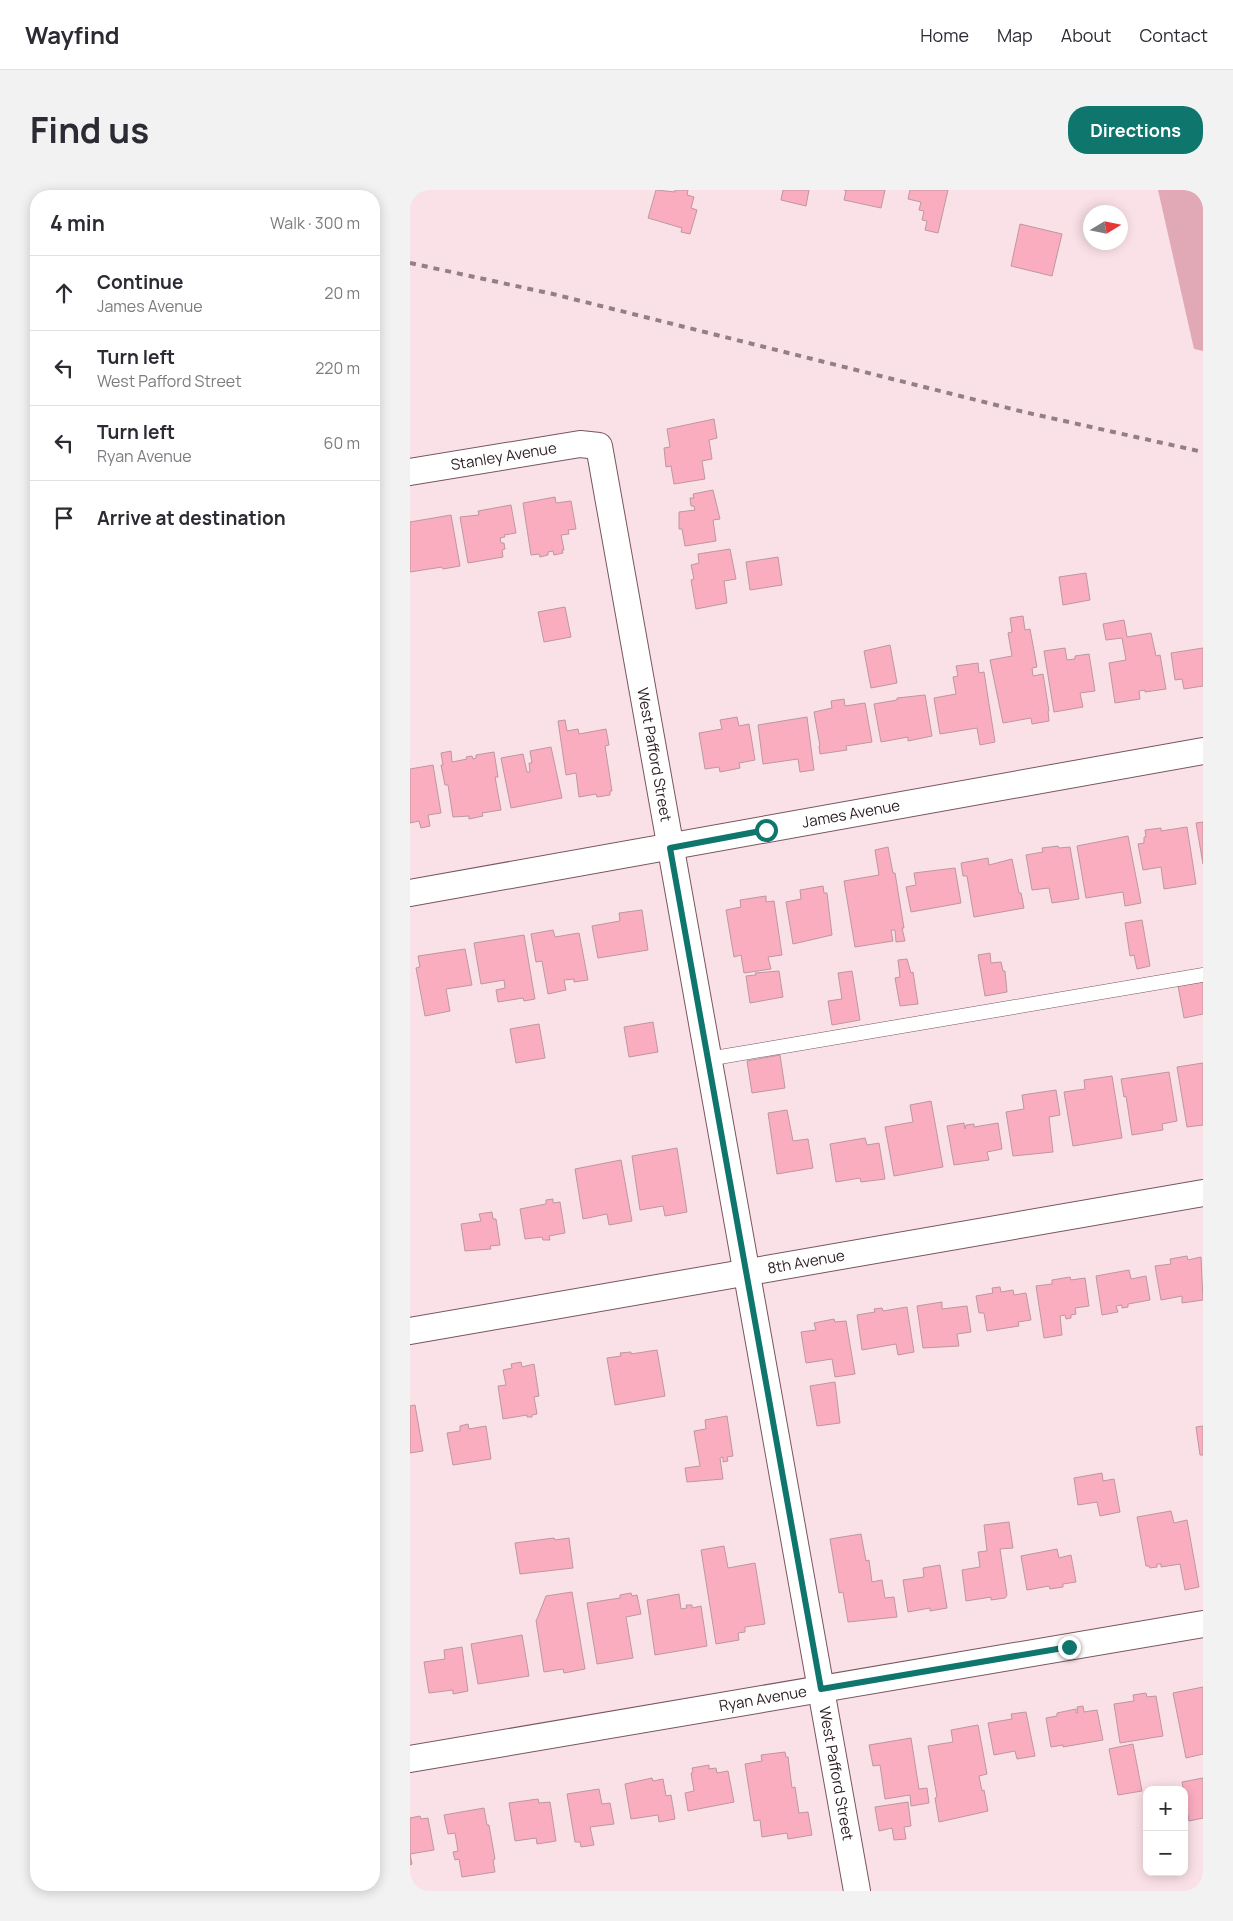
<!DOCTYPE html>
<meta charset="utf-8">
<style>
:root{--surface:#fff;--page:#f2f2f3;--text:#2b2b33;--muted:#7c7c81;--line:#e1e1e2;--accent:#0f766e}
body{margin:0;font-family:Manrope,sans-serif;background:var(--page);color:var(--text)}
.controls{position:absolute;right:15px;bottom:15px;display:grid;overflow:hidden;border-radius:10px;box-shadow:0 2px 12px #0003}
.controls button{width:45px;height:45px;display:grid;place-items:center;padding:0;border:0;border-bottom:1px solid var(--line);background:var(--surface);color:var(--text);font:25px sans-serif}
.compass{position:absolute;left:673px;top:15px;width:45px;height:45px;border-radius:50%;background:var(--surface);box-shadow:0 2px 12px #0003;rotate:80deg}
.stop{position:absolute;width:15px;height:15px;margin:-11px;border:4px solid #0f766e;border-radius:50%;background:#fff}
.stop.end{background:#0f766e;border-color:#fff;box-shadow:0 1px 5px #0008}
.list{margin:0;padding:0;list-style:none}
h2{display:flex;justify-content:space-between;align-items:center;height:65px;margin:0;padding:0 20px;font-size:21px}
h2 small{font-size:16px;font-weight:400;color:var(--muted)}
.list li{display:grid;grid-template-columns:32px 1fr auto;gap:15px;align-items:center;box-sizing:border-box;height:75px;padding:0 20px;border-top:1px solid var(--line)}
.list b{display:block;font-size:19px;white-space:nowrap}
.list p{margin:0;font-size:16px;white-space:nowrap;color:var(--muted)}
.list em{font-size:16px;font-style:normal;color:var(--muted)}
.icon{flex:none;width:28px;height:28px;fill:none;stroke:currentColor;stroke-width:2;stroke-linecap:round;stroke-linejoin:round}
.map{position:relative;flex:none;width:793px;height:1701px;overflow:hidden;border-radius:20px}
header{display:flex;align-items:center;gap:30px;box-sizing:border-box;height:70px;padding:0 25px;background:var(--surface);border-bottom:1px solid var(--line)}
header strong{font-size:24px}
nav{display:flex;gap:28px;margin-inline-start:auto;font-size:18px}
.intro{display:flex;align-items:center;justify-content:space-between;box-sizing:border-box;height:120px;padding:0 30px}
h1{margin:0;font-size:35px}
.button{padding:12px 22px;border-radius:20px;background:var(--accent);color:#fff;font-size:18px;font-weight:700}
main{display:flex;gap:30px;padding:0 30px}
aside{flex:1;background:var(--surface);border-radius:20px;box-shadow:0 2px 12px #0003}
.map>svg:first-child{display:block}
.green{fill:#e1a9b6}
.building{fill:#fbadc0;stroke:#bd97a0}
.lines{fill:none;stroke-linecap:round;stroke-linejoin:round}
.lane-casing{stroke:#78565e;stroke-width:15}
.street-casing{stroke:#78565e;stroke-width:28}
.lane{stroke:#fff;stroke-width:14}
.street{stroke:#fff;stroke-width:26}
.rail{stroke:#937f84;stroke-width:4;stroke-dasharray:6 6;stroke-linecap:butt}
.route{stroke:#0f766e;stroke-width:6}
.labels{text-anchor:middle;stroke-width:4;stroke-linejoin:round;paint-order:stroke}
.street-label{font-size:15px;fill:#2a1c1f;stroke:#fff}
</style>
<header>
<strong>Wayfind</strong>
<nav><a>Home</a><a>Map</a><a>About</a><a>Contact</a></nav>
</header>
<div class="intro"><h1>Find us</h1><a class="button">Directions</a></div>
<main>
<aside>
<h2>4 min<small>Walk · 300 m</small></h2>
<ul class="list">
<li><svg class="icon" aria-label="ahead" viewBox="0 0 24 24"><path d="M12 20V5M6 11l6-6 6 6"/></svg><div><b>Continue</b><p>James Avenue</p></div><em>20 m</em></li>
<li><svg class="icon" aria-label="left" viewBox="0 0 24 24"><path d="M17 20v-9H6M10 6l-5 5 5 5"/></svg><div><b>Turn left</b><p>West Pafford Street</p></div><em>220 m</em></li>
<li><svg class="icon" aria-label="left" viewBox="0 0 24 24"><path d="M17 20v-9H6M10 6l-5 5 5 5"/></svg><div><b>Turn left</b><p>Ryan Avenue</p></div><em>60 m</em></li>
<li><svg class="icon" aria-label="arrive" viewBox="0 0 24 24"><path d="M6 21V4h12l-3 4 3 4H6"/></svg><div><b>Arrive at destination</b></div></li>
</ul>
</aside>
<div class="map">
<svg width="793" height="1701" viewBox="0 0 793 1701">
<rect width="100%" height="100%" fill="#fae1e7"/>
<polygon class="green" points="748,0 793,0 793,161 784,159"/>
<g class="building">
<polygon points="246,0 265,2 265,0 278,0 277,5 284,7 281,18 287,20 280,44 271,42 272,38 238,28"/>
<polygon points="373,0 399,0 396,16 371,10"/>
<polygon points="434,0 475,0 471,18 434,10 436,1"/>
<polygon points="500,0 538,0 528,43 515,40 517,31 512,30 514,21 509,20 511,12 498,9"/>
<polygon points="610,34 652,44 642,86 601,76"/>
<polygon points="304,229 307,248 299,250 302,269 292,271 295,289 264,294 261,276 256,277 254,258 260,257 257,239"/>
<polygon points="303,300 310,329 303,330 306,351 275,356 272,339 269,339 269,322 285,320 284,316 281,316 280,308 284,308 283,304"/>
<polygon points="145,307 146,313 161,311 166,339 158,340 159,344 151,345 154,360 152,360 153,363 144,365 143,361 138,362 138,365 130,367 129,364 121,365 113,313"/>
<polygon points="101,315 106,343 94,345 95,347 90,348 91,353 94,353 95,359 92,360 93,367 58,373 50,327 69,325 68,321"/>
<polygon points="41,325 50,376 33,379 32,377 0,382 0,332"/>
<polygon points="320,359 326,389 314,391 317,413 286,419 281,390 284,389 281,375 289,373 288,364"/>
<polygon points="368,367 372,395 340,400 336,372"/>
<polygon points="676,383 680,410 653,415 649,387"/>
<polygon points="155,417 161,447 134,452 128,422"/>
<polygon points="613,426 615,440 620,439 627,477 622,478 623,486 633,484 639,521 638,521 639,531 622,534 621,528 593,533 580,470 602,466 598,443 602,442 600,428"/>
<polygon points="714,430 717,447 741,443 746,466 750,465 756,499 735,502 735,500 729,501 730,509 705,513 699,473 716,470 712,448 696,450 693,434"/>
<polygon points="480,455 487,493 461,498 454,461"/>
<polygon points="655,458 657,470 665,469 665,466 679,464 685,501 670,503 673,517 644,522 634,461"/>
<polygon points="793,458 793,496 774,499 772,489 765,490 761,463"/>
<polygon points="568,473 569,483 574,482 585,552 570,555 567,538 530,544 524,508 546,504 543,487 548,486 546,476"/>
<polygon points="515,505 522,546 498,551 498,547 471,552 464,514 487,510 487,508"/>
<polygon points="434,509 435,516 455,513 462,552 436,556 437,560 410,564 409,556 410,556 404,522 422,518 421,511"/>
<polygon points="327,527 329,536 339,534 345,570 329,573 330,578 310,582 309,577 295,579 289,543 312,539 310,530"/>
<polygon points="397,527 404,580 390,582 388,569 353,574 348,535"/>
<polygon points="155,530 157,541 168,539 169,544 196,539 199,555 195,556 202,601 200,601 200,605 187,607 186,604 169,607 166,583 156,585 148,531"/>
<polygon points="141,557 152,608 101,618 91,568 113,564 117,582 120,582 119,573 122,573 120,561"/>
<polygon points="41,561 42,572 57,569 56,567 62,566 63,569 66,568 66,565 84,562 88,587 85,587 91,620 72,623 73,626 59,629 59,626 43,627 38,595 35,595 31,575 33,575 31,563"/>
<polygon points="23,575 31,623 18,625 20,636 11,638 9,631 0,633 0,579"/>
<polygon points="793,632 793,674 786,633"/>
<polygon points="777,637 786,694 754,699 751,677 733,680 728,654 734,653 734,647 736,647 735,640 751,638 751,641"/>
<polygon points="718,646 731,713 715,716 713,702 676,708 667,656"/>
<polygon points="648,656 649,658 660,657 669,709 642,713 639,698 622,700 616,665 633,662 632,658"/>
<polygon points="478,657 483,683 485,683 494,738 492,738 495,751 486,752 485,740 481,740 483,751 445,757 434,691 469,685 465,660"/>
<polygon points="578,668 579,675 602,669 609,703 611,703 614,718 564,727 557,686 553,686 551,673"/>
<polygon points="545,678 551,713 501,722 496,697 506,695 504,683"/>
<polygon points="413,696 414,703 417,703 422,745 383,754 376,712 391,709 390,700"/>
<polygon points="356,706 356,712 364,711 372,765 358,767 361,779 334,783 331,765 324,767 316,720 331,717 330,710"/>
<polygon points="232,720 238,760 188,768 182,736 210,731 209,723"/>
<polygon points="732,730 740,776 727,779 724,765 720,766 715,733"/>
<polygon points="143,740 145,747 169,743 178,790 164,792 164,789 154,790 156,800 138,804 132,771 126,772 121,744"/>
<polygon points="114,745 125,809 114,811 113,808 88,812 86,800 95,798 94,790 71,794 64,753"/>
<polygon points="55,759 62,795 36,799 40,821 15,826 6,778 10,777 8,766"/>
<polygon points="580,763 581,773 591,772 593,781 595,781 597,802 575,806 568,765"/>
<polygon points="497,769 501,783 503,782 508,814 490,816 485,788 490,787 488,770"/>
<polygon points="369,781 373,807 340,813 336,786 346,785 345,783"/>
<polygon points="442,781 450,830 422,835 418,811 432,809 428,783"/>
<polygon points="793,792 793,824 774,828 768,796"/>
<polygon points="243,832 248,862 219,867 214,837"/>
<polygon points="129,834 135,868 106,873 100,839"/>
<polygon points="370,865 375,898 342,903 337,871"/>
<polygon points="793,873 793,935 777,937 767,877"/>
<polygon points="759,882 767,931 752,934 753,940 722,945 716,906 714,907 711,889"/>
<polygon points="702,886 712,948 663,956 654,902 675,899 674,890"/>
<polygon points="646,900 650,925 639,927 643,962 603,966 596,922 614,919 612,905"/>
<polygon points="521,911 533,977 484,986 475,937 503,932 500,915"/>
<polygon points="377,920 383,951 398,949 403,978 367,984 358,923"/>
<polygon points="554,933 555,939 556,935 564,934 564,937 588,933 592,959 577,962 579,970 544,975 537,936"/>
<polygon points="455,948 457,955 469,953 475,989 451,992 450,988 426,992 420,954"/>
<polygon points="267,958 277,1022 255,1026 253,1016 230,1020 222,966"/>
<polygon points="211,970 222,1031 199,1035 197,1024 173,1029 165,979"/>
<polygon points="143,1009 143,1013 150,1012 155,1043 139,1046 140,1050 133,1050 132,1047 115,1049 110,1019 136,1014 136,1010"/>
<polygon points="82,1022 83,1029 86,1029 90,1055 80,1056 81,1059 55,1061 51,1034 71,1031 69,1024"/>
<polygon points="777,1066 778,1070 791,1067 793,1110 772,1113 772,1106 751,1110 745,1076 761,1074 760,1069"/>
<polygon points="719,1080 721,1089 736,1086 740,1110 718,1114 718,1117 712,1118 712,1115 706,1116 708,1122 692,1125 686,1086"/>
<polygon points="660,1087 661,1090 675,1088 679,1116 665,1118 666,1124 661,1125 661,1128 656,1129 655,1125 650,1126 652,1145 634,1148 626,1096 642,1094 642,1090"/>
<polygon points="590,1097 591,1102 603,1100 604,1105 616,1103 621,1130 608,1132 609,1136 577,1141 574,1123 569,1123 566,1106 583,1103 582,1098"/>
<polygon points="532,1112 532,1119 557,1116 561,1142 547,1144 549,1156 513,1158 507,1116"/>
<polygon points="497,1117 504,1162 488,1165 486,1154 452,1160 447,1125 465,1122 464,1119 472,1118 473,1121"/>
<polygon points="424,1129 425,1132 436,1131 445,1184 425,1187 422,1169 396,1173 391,1142 406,1140 404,1133"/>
<polygon points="247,1160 255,1206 205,1215 197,1168 211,1166 210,1163 221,1162 221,1164"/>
<polygon points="111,1172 112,1177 124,1174 129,1206 124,1207 127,1224 122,1225 122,1227 117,1227 117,1225 93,1229 88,1196 96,1195 93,1180 102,1178 101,1174"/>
<polygon points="425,1192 430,1233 407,1236 400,1196"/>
<polygon points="5,1215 13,1261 0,1263 0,1216"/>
<polygon points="317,1226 323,1266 317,1267 318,1271 313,1272 313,1267 310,1268 313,1289 277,1292 275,1278 290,1276 284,1241 296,1239 295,1230"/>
<polygon points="58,1234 59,1239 76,1236 81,1269 43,1275 37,1243 50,1241 50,1236"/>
<polygon points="793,1236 793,1265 790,1265 786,1237"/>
<polygon points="692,1283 693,1291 704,1289 710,1322 690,1326 687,1312 668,1315 664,1288"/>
<polygon points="761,1321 764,1333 777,1330 789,1397 775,1400 770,1374 751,1377 751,1374 747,1374 747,1377 740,1378 739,1376 736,1376 727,1327"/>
<polygon points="599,1332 603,1358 590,1359 597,1405 595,1408 581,1410 581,1407 556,1411 552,1380 570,1377 568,1362 577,1361 574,1335"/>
<polygon points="451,1344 456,1371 459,1370 462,1392 472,1390 475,1408 484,1407 487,1427 438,1432 433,1402 429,1403 420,1349"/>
<polygon points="144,1348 145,1350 159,1348 163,1378 110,1384 105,1353"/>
<polygon points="314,1356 318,1378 345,1373 355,1434 335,1437 335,1442 328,1443 329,1450 306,1454 291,1360"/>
<polygon points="647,1359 649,1368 661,1365 666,1392 653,1394 653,1397 640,1399 639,1396 617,1400 611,1366"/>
<polygon points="530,1375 537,1418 520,1421 520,1418 498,1422 493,1390 514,1387 513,1378"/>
<polygon points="162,1402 175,1479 154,1483 153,1479 134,1482 126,1430 127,1429 136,1406"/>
<polygon points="221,1403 222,1406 227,1405 231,1424 216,1427 223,1468 187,1474 177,1413 210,1408 210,1405"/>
<polygon points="269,1404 271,1419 277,1418 276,1415 282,1415 282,1418 291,1416 297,1456 245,1465 237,1410"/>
<polygon points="112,1445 119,1486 68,1494 61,1454"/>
<polygon points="52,1457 58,1501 43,1504 43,1500 19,1503 14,1472 35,1469 34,1460"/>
<polygon points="793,1497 793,1564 776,1568 763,1503"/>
<polygon points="736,1503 737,1507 746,1506 753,1546 710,1553 704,1514 724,1511 723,1505"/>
<polygon points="673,1516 674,1522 687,1520 693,1550 653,1557 653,1555 641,1557 636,1528 647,1526 647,1523 666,1519 666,1523 668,1523 667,1517"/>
<polygon points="616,1522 625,1566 607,1569 605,1561 584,1565 578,1533 602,1529 601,1524"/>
<polygon points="568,1535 577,1584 569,1586 572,1601 574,1600 578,1621 529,1632 525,1608 527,1607 518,1556 543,1552 541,1540"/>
<polygon points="501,1548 509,1599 517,1598 519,1613 501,1616 500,1605 475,1609 470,1575 463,1576 459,1555"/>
<polygon points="723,1554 732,1601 708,1605 699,1559"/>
<polygon points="375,1562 376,1567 378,1567 382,1598 385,1597 389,1623 398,1622 402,1645 378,1649 377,1643 352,1647 350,1630 344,1631 335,1574 352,1571 351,1565"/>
<polygon points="299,1575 299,1579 306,1578 307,1583 318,1581 324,1612 278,1621 275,1603 284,1601 281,1583 283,1582 282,1578"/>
<polygon points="242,1588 243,1591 253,1589 256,1606 261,1605 265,1629 249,1632 248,1625 221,1629 215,1594"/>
<polygon points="793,1588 793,1628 779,1631 772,1592"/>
<polygon points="189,1599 192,1614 200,1613 204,1634 180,1637 184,1655 171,1657 170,1652 165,1652 157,1604"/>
<polygon points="128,1609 129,1613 140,1612 146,1651 127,1654 126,1648 105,1651 99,1613"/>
<polygon points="498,1612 501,1636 494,1637 496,1649 484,1650 482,1638 469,1641 465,1617"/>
<polygon points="74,1618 77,1635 79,1635 85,1669 83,1670 85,1682 52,1687 49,1669 45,1670 43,1662 48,1661 45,1643 38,1644 34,1625"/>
<polygon points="10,1626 11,1629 18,1628 24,1660 0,1664 2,1674 0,1675 0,1628"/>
</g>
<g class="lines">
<defs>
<polyline id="lane" points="298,869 793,785"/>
<g id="street">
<path id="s1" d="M 0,282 L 170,254 L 189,256 L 447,1701"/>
<path id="s2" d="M 0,703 L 793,561"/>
<path id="s3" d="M 0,1141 L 793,1003"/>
<path id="s4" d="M 0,1569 L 793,1434"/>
</g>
</defs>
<use href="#lane" class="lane-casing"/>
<use href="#street" class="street-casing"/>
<use href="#lane" class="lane"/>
<use href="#street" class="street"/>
<polyline class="rail" points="0,73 143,104 614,222 793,262"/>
</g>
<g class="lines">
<polyline class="route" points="356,640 260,658 411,1499 659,1457"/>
</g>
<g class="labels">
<g class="street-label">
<text dy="5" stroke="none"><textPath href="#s1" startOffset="95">Stanley Avenue</textPath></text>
<text dy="5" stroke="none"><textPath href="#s1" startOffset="505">West Pafford Street</textPath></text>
<text dy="5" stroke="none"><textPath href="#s2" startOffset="448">James Avenue</textPath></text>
<text dy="5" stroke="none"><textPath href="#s3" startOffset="402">8th Avenue</textPath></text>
<text dy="5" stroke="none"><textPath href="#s4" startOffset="358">Ryan Avenue</textPath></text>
<text dy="5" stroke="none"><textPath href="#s1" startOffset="1540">West Pafford Street</textPath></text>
</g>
</g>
</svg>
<div class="controls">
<button>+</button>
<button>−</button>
</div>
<svg class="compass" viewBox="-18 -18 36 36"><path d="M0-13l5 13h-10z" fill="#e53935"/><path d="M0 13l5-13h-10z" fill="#7c7c81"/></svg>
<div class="stop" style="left:356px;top:640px"></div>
<div class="stop end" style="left:659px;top:1457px"></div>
</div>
</main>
